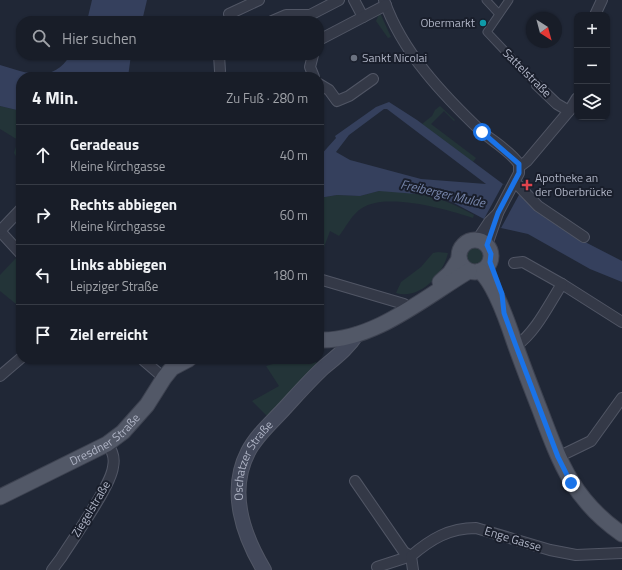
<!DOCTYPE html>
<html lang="de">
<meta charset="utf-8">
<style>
:root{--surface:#181d28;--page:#252a34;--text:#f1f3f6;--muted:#9fa2a8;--line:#363b45}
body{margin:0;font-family:"Titillium Web",sans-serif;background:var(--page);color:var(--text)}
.controls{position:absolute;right:12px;top:12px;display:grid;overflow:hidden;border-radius:8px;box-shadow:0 1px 3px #0004}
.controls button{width:36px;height:36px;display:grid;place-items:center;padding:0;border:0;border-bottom:1px solid var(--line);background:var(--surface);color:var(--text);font:20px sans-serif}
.compass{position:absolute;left:526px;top:12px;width:36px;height:36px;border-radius:50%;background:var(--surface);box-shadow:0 1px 3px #0004;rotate:144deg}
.stop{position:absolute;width:12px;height:12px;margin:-9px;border:3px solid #1a73e8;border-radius:50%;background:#fff}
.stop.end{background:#1a73e8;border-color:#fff;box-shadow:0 1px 4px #0008}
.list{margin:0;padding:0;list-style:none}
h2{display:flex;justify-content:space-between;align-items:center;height:52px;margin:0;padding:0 16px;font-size:17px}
h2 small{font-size:13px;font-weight:400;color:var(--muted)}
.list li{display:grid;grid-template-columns:26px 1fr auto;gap:12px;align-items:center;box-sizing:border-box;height:60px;padding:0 16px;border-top:1px solid var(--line)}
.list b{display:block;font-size:15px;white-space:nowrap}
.list p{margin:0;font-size:13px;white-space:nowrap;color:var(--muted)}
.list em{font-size:13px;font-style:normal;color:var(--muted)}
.icon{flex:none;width:22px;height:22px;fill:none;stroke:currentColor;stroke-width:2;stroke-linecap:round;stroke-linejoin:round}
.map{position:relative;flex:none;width:622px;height:570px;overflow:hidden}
.search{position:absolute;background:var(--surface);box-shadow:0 1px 3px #0004;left:16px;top:16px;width:308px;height:44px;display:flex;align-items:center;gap:10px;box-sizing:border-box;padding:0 14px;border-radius:16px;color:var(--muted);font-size:15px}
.panel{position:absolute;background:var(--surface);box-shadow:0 1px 3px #0004;left:16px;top:72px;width:308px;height:292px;border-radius:16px}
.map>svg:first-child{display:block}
.green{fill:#233438}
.water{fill:#35405d;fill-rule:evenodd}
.pier{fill:#202736}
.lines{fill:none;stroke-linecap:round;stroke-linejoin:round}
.pedestrian-casing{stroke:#515665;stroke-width:9}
.minor-casing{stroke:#515665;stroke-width:12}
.secondary-casing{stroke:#515665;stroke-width:16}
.primary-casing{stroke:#3d4250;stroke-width:17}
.pedestrian{stroke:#343947;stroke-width:7}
.minor{stroke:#343947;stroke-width:10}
.secondary{stroke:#42485a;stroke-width:14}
.primary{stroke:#525867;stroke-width:15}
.route{stroke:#1a73e8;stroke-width:5}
.culture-dot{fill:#0f9aa8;stroke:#191e2b;stroke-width:1.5}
.worship-dot{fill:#6b7280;stroke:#191e2b;stroke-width:1.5}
.health-dot{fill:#e0444e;stroke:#191e2b;stroke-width:1.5}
.labels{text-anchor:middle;stroke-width:4;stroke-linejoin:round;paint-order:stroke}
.poi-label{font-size:12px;fill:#aeb3c4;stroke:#191e2b;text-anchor:start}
.street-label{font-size:12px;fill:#aeb3c4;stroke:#191e2b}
.water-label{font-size:13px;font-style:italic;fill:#7786ab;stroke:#191e2b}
</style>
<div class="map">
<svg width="622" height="570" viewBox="0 0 622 570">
<rect width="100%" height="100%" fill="#202736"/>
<g class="green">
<polygon points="379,14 381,15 391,37 388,38 376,21"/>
<polygon points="0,106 21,111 21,165 14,153 18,140 0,129"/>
<polygon points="440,106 455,120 454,121 444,111 431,124 476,158 473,162 422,124 432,116 435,110"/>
<path d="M 379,191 C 418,191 440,196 474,215 L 473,218 C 447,209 386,192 362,208 C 352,214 346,227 339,236 L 330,231 L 319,261 L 319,198 L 337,195 L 360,196 Z"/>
<circle cx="475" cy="256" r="10"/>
<path d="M 438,252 L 448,253 C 443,275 420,300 396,293 L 401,282 L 421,267 L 433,253 Z"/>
<polygon points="16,258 21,263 21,308 0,291 0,275"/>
<polygon points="275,359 316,359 317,368 270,419 252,401 279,386 266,366 276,363"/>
</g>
<g class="water">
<polygon points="92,0 147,0 142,21 87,21"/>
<path d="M 70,55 L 131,55 L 128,77 L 21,77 L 21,111 L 0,106 L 0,65 C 26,73 54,84 70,55 Z"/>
<path d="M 389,102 L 417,120 L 503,184 L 520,193 L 535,209 L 587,243 L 622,261 L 622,282 L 590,269 L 528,234 L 501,228 L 452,202 L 429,195 L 379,191 L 360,196 L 337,195 L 319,198 L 319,157 L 336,138 L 335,136 L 376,107 ZM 384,109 L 387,109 L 486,184 L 421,179 L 350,160 L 336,152 L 349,135 Z"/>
</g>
<polygon class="pier" points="503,184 520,193 501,228 484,219"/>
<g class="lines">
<defs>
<g id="pedestrian">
<polyline points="486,0 499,14"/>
<polyline points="509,0 487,32 537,85"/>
</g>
<g id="minor">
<polyline points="354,0 363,17"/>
<path d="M 384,0 C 402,52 443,95 482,132 C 494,142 510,151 519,164 L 519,173 L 498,213 L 487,245"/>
<polyline points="229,14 259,0"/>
<polyline points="595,15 602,0"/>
<polyline points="272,21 286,15 310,15 339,0"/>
<polyline points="319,40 386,5"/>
<polyline points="219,55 220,71"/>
<polyline points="313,55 310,67 314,77"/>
<polyline points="319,84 329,90 337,101 349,96 373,79"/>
<polyline points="537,85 557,104 569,111"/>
<polyline points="519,167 527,161 569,111 577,98"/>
<polyline points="515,182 538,206 584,237"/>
<polyline points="0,231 21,254"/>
<polyline points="0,231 21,209"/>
<polyline points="477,240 489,222 498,213"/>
<polyline points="514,263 523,262 562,284 622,322"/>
<polyline points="319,279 404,304"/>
<path d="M 516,346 C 536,332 549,304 562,284"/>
<polyline points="142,359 164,378"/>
<polyline points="0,376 21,358"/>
<polyline points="558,457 591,441 622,398"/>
<polyline points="355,481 404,552 411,556 377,567"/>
<path d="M 52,570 L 61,558 C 73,539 111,486 113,467 C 115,458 113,451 107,444"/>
<path d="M 413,570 L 411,556 C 431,539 449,528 476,528 L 550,550 L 576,555 L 622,553"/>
</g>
<g id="secondary">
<path id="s1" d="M 264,570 C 243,535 228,491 248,452 C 256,436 271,423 283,410 C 296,396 309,381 323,368 C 336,357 348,348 357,334"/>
</g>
<g id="primary">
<circle cx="475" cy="256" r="16"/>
<path d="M 480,271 C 494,283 508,323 514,341 C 522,364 531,387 540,410 C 560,463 573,500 622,534"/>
<polyline points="440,282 450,273 459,259"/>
<path d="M 319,340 C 373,342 425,297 469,271"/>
<path id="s2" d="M 0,497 L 107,444 L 123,432 L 147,405 L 164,378 L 172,368 L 189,359"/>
</g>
</defs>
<use href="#pedestrian" class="pedestrian-casing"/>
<use href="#minor" class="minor-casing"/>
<use href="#secondary" class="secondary-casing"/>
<use href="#primary" class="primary-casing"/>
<use href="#pedestrian" class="pedestrian"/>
<use href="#minor" class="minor"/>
<use href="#secondary" class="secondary"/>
<use href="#primary" class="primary"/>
</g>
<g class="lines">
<polyline class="route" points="482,132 519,164 519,173 498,213 487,245 491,254 490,262 502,294 504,313 516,346 558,457 571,483"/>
</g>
<circle class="culture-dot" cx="483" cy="23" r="4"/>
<circle class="worship-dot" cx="354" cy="58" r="4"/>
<path class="health-dot" d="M525 179h4v4h4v4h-4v4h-4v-4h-4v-4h4z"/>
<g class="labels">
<g class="poi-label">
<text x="475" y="27" text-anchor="end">Obermarkt</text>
<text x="362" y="62">Sankt Nicolai</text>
<text x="535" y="182">Apotheke an<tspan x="535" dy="14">der Oberbrücke</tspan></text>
</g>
<g class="street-label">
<text transform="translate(527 73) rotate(45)" y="4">Sattelstraße</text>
<text dy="4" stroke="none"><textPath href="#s2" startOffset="120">Dresdner Straße</textPath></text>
<text dy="4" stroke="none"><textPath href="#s1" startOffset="118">Oschatzer Straße</textPath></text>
<text transform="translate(91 509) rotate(-59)" y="4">Ziegelstraße</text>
<text transform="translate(513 539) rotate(17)" y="4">Enge Gasse</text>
</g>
<g class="water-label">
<text transform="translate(443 193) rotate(13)" y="5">Freiberger Mulde</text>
</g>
</g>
</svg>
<div class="controls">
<button>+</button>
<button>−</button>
<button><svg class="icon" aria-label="layers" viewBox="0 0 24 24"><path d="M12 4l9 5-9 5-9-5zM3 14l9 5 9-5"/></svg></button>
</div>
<svg class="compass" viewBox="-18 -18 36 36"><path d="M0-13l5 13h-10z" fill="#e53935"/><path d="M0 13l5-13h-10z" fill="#9fa2a8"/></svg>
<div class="stop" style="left:482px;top:132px"></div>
<div class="stop end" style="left:571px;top:483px"></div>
<div class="search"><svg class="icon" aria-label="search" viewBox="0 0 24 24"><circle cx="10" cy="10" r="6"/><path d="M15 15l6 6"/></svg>Hier suchen</div>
<section class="panel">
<h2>4 Min.<small>Zu Fuß · 280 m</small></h2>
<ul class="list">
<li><svg class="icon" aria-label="ahead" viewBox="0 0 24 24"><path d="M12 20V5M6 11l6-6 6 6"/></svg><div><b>Geradeaus</b><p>Kleine Kirchgasse</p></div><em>40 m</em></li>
<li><svg class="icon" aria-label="right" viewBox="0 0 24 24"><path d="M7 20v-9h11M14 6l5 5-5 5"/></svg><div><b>Rechts abbiegen</b><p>Kleine Kirchgasse</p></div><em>60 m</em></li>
<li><svg class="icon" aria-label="left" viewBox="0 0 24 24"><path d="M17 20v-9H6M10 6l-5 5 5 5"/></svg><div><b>Links abbiegen</b><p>Leipziger Straße</p></div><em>180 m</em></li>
<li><svg class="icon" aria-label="arrive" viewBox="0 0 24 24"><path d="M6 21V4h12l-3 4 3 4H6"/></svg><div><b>Ziel erreicht</b></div></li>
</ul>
</section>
</div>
